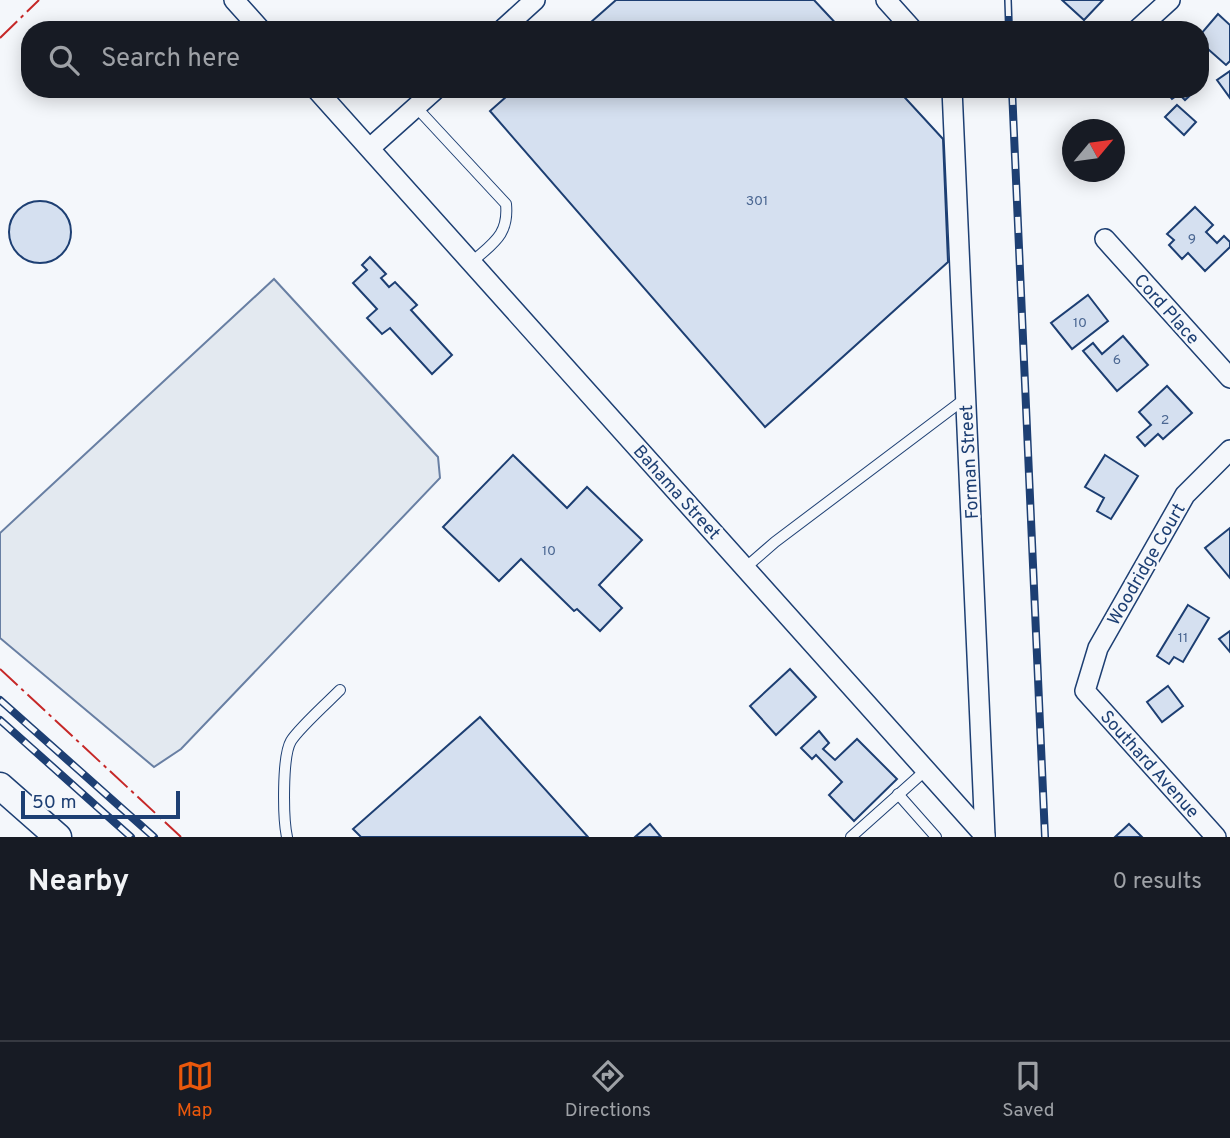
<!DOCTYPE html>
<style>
:root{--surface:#171b24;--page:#20242c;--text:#f1f3f6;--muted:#9ea1a6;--line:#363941;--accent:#ea580c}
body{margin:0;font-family:Overpass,sans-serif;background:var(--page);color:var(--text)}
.compass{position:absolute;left:1062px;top:119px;width:63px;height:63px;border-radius:50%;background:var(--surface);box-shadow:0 4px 18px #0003;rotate:61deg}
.scale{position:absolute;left:21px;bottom:18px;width:159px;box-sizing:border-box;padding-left:7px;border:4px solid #1d3f73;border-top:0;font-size:19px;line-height:24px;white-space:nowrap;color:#1d3f73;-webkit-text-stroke:5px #f4f7fb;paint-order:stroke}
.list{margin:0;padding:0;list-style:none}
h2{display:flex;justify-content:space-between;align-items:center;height:91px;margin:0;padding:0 28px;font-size:30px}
h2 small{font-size:23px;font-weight:400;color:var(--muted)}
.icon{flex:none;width:38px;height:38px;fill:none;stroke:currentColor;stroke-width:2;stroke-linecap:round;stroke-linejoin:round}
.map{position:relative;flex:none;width:1230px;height:837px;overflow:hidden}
.search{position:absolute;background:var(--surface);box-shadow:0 4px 18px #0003;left:21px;right:21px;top:21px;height:77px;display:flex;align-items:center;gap:18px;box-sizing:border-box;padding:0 24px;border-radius:28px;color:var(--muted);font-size:26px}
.sheet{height:203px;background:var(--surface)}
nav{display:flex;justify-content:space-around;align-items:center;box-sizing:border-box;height:98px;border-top:2px solid var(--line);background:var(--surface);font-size:19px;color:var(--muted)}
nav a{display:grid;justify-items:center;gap:4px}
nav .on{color:var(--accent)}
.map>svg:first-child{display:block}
.green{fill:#e3e9f0;stroke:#687fa3;stroke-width:2}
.building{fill:#d5e0f0;stroke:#1d3f73;stroke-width:2}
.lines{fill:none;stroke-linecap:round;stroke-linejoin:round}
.service-casing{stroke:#1d3f73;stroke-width:12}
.minor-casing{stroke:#1d3f73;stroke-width:22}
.secondary-casing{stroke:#1d3f73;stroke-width:29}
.service{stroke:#f4f7fb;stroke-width:10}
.minor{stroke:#f4f7fb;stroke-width:19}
.secondary{stroke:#f4f7fb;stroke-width:26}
.rail-casing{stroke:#1d3f73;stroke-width:8}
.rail{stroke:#f4f7fb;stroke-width:5;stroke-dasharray:16;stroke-linecap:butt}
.power{stroke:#c62828;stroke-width:2;stroke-dasharray:24 5 3.5 5;stroke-linecap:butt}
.labels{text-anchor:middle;stroke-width:5;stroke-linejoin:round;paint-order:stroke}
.number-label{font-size:14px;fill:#4b6792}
.street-label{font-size:18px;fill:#1d3f73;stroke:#f4f7fb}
</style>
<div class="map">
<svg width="1230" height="837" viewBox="0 0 1230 837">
<rect width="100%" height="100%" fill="#f4f7fb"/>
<polygon class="green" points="274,279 438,457 440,478 181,749 154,767 0,638 0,533"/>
<g class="building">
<polygon points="616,0 814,0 842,30 582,30"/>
<polygon points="1062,0 1103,0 1084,20"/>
<polygon points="1218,14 1230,25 1230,61 1226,65 1200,42 1200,35"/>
<polygon points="1230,71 1230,98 1217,80"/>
<polygon points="515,89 897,89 943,139 948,262 765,427 490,111"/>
<polygon points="1164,89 1197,89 1185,100 1179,94 1172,99"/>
<polygon points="1177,105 1196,122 1184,135 1165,117"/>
<circle cx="40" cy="232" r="31"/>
<polygon points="1195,207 1213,225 1206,232 1217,243 1224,236 1230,242 1230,247 1205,271 1188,253 1182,259 1169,245 1174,240 1167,234"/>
<polygon points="370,257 386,274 381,278 389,287 395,282 417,305 411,310 452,355 432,374 390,328 382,334 367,318 377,309 353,283 367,270 362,265"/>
<polygon points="1088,295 1108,321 1072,349 1051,323"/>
<polygon points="1123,336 1148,365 1117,391 1083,351 1093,343 1102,354"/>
<polygon points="1167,386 1192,413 1163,439 1158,434 1145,446 1137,437 1151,425 1139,412"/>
<polygon points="513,455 567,508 587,487 642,540 599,585 622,608 600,631 577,609 574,611 521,559 499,581 443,527"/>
<polygon points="1105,455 1138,476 1111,519 1097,511 1104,498 1085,487"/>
<polygon points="1230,528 1230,578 1205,548"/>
<polygon points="1188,605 1209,618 1183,662 1174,657 1169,664 1157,656"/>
<polygon points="1230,631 1230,652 1219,639"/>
<polygon points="790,669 816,697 776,735 750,706"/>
<polygon points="1168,686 1183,706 1162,722 1147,702"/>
<polygon points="480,717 588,837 361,837 353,829"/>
<polygon points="819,731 829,743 823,749 835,760 857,739 897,779 854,821 829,795 842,782 816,755 812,759 801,748"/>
<polygon points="650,824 661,837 635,837"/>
<polygon points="1129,824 1142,837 1115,837"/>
</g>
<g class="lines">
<defs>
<g id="service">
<path d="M 416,107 L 506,204 C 509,235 493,243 472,262"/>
<polyline points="745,568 775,542 966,398"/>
<polyline points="898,794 936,837"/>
<path d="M 287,837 C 283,819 282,756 291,741 C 298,729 329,701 340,690"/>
<polyline points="851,837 926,770"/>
</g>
<g id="minor">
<polyline points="234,0 261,30"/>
<polyline points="886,0 913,30"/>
<polyline points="502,30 535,0"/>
<polyline points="1137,30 1170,0"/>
<polyline points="316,89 985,836"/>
<polyline points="952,89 985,836"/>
<polyline points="370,148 436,89"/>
<polyline points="1105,239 1230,378"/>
<polyline points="1216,837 1085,691 1098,648 1185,495 1230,450"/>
</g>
<polyline id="secondary" points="0,786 58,837"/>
</defs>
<use href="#service" class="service-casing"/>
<use href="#minor" class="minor-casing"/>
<use href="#secondary" class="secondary-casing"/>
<use href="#service" class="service"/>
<use href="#minor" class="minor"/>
<use href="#secondary" class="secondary"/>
<defs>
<g id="rail">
<polyline points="1008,0 1009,30"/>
<polyline points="1012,89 1045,837"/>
<polyline points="0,700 154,837"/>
<polyline points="0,720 131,837"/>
</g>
</defs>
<use href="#rail" class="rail-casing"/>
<use href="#rail" class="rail"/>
<g class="power">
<polyline points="0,38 39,0"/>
<polyline points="0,669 181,837"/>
</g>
</g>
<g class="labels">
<g class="number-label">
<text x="757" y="205">301</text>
<text x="1192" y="243">9</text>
<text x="1080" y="327">10</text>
<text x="1117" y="364">6</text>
<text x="1165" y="424">2</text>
<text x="549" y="555">10</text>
<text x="1183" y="642">11</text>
</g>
<g class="street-label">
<text transform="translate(1167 309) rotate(48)" y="6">Cord Place</text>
<text transform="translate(969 462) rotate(-93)" y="6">Forman Street</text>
<text transform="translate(677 492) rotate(48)" y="6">Bahama Street</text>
<text transform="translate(1146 564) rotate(-60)" y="6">Woodridge Court</text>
<text transform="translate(1150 764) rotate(48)" y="6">Southard Avenue</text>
</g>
</g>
</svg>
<svg class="compass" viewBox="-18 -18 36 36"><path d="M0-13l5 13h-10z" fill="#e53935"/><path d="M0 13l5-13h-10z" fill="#9ea1a6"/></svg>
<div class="scale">50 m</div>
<div class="search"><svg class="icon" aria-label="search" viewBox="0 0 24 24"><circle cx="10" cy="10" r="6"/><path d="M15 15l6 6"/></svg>Search here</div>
</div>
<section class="sheet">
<h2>Nearby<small>0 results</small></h2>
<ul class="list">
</ul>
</section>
<nav>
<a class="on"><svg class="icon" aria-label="map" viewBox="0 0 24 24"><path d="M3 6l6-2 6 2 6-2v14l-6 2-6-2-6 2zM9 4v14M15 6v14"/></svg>Map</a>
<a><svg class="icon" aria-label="directions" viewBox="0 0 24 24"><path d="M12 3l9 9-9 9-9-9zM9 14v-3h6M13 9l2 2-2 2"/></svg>Directions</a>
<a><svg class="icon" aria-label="saved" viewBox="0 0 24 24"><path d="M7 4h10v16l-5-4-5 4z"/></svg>Saved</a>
</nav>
